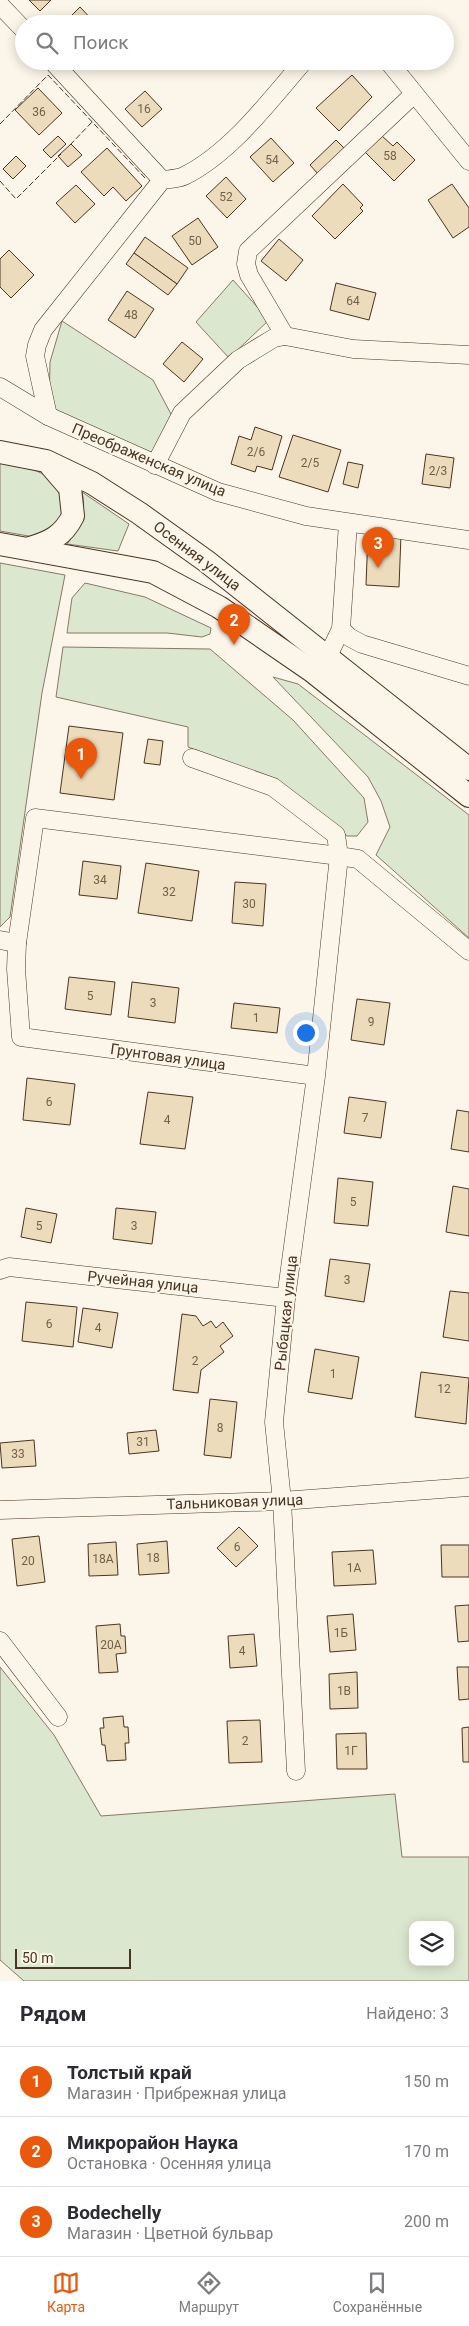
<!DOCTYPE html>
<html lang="ru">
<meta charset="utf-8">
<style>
:root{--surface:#fff;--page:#f2f2f3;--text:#2b2b33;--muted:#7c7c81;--line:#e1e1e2;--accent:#ea580c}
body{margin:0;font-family:Roboto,sans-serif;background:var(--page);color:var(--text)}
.controls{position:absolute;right:15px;bottom:15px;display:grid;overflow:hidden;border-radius:10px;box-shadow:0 2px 12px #0003}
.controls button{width:45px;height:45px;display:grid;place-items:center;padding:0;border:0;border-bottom:1px solid var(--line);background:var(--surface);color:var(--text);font:25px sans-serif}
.scale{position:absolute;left:15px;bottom:12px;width:116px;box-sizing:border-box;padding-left:5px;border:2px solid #4a3520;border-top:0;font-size:14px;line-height:18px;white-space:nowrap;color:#4a3520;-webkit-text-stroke:4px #fbf6e9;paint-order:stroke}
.you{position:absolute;left:305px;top:1032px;width:18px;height:18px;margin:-12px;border:4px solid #fff;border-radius:50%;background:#1a73e8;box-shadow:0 0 0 8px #1a73e833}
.badge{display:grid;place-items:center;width:32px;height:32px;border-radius:50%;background:var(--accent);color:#fff;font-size:16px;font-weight:700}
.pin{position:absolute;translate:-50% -41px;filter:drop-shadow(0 1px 2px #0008)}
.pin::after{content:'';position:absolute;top:26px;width:18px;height:15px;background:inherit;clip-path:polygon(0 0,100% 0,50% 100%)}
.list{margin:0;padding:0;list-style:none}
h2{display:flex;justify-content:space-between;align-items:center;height:65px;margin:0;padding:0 20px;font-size:21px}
h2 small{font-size:16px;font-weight:400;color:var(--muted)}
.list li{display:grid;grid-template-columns:32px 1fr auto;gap:15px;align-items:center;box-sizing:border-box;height:70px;padding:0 20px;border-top:1px solid var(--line)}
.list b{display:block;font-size:19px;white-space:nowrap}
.list p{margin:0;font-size:16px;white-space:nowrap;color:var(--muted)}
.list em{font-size:16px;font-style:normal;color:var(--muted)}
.icon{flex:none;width:28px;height:28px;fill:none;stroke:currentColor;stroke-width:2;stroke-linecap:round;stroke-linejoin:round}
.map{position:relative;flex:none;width:469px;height:1981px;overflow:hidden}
.search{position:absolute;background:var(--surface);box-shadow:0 2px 12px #0003;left:15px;right:15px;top:15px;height:55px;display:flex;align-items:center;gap:12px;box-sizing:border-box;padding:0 18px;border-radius:28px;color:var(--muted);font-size:19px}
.sheet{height:275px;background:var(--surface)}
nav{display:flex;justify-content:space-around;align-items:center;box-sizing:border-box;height:70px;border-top:1px solid var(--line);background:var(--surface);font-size:14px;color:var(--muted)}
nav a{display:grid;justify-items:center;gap:2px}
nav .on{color:var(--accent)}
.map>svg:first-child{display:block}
.green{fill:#dce7d0;stroke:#887966;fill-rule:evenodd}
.building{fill:#ecdcbc;stroke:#4a3520}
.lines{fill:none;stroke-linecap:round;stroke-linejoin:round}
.minor-casing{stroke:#4a3520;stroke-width:19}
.major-casing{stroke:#4a3520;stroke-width:24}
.minor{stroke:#fbf6e9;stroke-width:18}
.major{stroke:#fbf6e9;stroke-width:22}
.fence{stroke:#4a3520;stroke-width:1;stroke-dasharray:6 2.5;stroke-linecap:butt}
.labels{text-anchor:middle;stroke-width:4;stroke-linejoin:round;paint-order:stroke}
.number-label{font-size:12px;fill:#725f47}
.street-label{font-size:15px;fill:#4a3520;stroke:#fbf6e9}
</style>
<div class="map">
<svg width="469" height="1981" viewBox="0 0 469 1981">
<rect width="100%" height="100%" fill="#fbf6e9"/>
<g class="green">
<polygon points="233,280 269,320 229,358 196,322"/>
<polygon points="62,321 153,380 172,416 153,453 100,434 49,410 50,362"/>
<path d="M 0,463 C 24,468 55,469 60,497 C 62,508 63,514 59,524 L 34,537 L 0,531 Z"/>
<path d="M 82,492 L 129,524 L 118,551 L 67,544 C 80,528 87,513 82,492 Z"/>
<polygon points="0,563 65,575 42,693 10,917 0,927"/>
<polygon points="85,583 145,597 211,628 210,634 202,637 167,633 67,633 72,598"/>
<polygon points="63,647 210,649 293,720 364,798 368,822 357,836 347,836 272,779 188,747 188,727 56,697"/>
<polygon points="273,677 298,684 469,815 469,938 376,855 390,827 381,801 368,777"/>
<path d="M 0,1667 L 54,1735 L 101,1816 L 395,1794 L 402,1857 L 469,1857 L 469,1981 L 24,1981 L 0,1960 ZM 413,1925 L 450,1925 L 450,1962 L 413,1962 Z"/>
</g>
<g class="building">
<polygon points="29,0 51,0 40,11"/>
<polygon points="80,7 96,24 63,24"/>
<polygon points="352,75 372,97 339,131 316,108"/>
<polygon points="38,88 62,113 39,135 15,110"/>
<polygon points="145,91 162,109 142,127 125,109"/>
<polygon points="58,136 66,144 51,158 43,150"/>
<polygon points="382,136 393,146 397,142 415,160 394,181 365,152"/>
<polygon points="271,138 294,163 273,182 250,157"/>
<polygon points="336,140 345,149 319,175 310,165"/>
<polygon points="71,144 82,155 68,167 58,156"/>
<polygon points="107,148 142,186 126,201 113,187 104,196 81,172"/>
<polygon points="16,156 26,166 13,179 3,169"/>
<polygon points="226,177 246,199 227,218 206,196"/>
<polygon points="343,184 363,205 360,208 363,211 335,239 312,216"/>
<polygon points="452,184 469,208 469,227 453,238 428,200"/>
<polygon points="76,185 95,204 75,223 56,203"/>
<polygon points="198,218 218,247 192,265 172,236"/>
<polygon points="145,237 188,268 177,284 134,253"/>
<polygon points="279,239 303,260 286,281 261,261"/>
<polygon points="9,250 34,275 11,298 0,287 0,259"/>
<polygon points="134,253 177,284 168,295 126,264"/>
<polygon points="336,283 376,293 369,320 330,310"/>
<polygon points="127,291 154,309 135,338 108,320"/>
<polygon points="182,342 203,359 184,382 163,364"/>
<polygon points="255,427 282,436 272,470 257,466 255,472 231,464 239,436 251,440"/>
<polygon points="293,435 341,450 328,492 279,477"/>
<polygon points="426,454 454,458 450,488 422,484"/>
<polygon points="348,462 363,465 358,488 343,484"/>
<polygon points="368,534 401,535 399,587 366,585"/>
<polygon points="69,726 123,733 114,800 60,793"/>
<polygon points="148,739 163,741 160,765 144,763"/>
<polygon points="83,861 121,866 117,899 79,895"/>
<polygon points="146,863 199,871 192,921 138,913"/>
<polygon points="235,882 266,884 263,926 232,923"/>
<polygon points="69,977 115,982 111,1015 65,1009"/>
<polygon points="132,982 179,988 175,1023 128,1017"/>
<polygon points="357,999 390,1003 384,1045 351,1040"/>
<polygon points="234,1003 280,1008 277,1033 231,1028"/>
<polygon points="27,1078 75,1084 70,1125 23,1120"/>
<polygon points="148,1092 193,1097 185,1149 140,1144"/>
<polygon points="349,1097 386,1102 381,1138 344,1133"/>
<polygon points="457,1110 469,1112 469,1152 451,1149"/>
<polygon points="338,1178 373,1182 368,1226 334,1223"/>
<polygon points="453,1186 469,1189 469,1236 446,1232"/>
<polygon points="26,1208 57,1214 51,1243 21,1237"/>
<polygon points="116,1208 156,1212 152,1244 113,1239"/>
<polygon points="330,1259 370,1264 364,1302 325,1296"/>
<polygon points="450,1291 469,1293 469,1341 443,1337"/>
<polygon points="26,1302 77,1307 73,1347 22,1341"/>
<polygon points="83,1308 118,1313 112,1348 78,1342"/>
<polygon points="182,1314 196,1316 203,1326 211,1321 216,1328 223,1322 233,1336 220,1346 224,1352 201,1370 198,1393 173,1390"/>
<polygon points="315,1349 359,1357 352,1399 308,1392"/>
<polygon points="421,1372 469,1378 466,1424 415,1417"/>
<polygon points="210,1399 237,1402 231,1458 204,1455"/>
<polygon points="156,1430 159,1451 129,1454 127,1433"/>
<polygon points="34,1440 36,1466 2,1468 0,1443"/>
<polygon points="239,1527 258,1546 236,1567 217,1548"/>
<polygon points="39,1536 45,1582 17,1586 12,1539"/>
<polygon points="167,1541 169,1573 139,1575 137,1544"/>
<polygon points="116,1542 118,1575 89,1576 88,1544"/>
<polygon points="441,1545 469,1545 469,1577 442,1577"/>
<polygon points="373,1550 376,1584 334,1586 332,1552"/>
<polygon points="469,1605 469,1641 458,1642 455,1606"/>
<polygon points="353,1614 356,1650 330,1652 327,1616"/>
<polygon points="120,1624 121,1636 125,1636 126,1653 116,1654 118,1672 99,1673 96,1626"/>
<polygon points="254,1634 257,1666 230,1668 228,1636"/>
<polygon points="457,1667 469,1667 469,1699 459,1700"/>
<polygon points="357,1672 358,1708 330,1709 329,1674"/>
<polygon points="123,1716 124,1727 128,1727 129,1743 125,1743 126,1760 107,1761 105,1745 102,1745 100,1728 104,1728 103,1718"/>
<polygon points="260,1720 262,1762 229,1763 227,1721"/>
<polygon points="469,1727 469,1762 463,1762 462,1728"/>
<polygon points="366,1733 367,1769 337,1769 336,1734"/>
</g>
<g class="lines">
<defs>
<g id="minor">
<polyline points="0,5 24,30"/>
<polyline points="52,61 162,180"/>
<polyline points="388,61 469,161"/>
<polyline points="285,336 249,275 246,264 248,251 414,94"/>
<polyline points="0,387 48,416 218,492 306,516 469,540"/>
<path d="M 48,416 L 35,356 L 37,345 L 43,330 L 162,180 C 169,179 178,179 184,176 C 231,153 270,100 304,61"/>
<polyline points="155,465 182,413 238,360 274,338 285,336 353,349 469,355"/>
<polyline points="341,629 349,637 362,644 469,676"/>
<polyline points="327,658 341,629 348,523"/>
<polyline points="192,758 273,787 336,835 339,856 358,859 469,951"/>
<polyline points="0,940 17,943"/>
<polyline points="0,1270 9,1267 286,1298"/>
<polyline points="0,1510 282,1501 469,1487"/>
<polyline points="0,1641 58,1717"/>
<polyline points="296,1771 282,1501 274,1422 286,1298 316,1076 339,856 35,818 17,943 16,969 21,1037 316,1076"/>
</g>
<g id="major">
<polyline points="0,452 46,461 92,483 139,513 206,561 469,769"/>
<polyline points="0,544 153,572 219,607 312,671 469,796"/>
<path d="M 30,548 C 50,542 63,536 73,516 L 70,488 L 51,466"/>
</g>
</defs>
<use href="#minor" class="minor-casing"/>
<use href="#major" class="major-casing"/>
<use href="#minor" class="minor"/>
<use href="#major" class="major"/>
<g class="fence">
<polyline points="0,124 48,75 145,178"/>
<polyline points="70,145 92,122"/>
<polyline points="0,181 16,199 61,154"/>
</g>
</g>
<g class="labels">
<g class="number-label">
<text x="144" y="113">16</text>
<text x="39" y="116">36</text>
<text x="390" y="160">58</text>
<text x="272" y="164">54</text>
<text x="226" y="201">52</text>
<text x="195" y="245">50</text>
<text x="353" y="305">64</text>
<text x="131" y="319">48</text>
<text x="256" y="456">2/6</text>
<text x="310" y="467">2/5</text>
<text x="438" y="475">2/3</text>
<text x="100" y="884">34</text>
<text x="169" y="896">32</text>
<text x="249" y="908">30</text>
<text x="90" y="1000">5</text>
<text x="153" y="1007">3</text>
<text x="256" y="1022">1</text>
<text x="371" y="1026">9</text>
<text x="49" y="1106">6</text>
<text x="365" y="1122">7</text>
<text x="167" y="1124">4</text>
<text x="353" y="1206">5</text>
<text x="39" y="1230">5</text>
<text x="134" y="1230">3</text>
<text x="347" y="1284">3</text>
<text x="49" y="1328">6</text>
<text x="98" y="1332">4</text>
<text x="195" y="1365">2</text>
<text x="333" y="1378">1</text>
<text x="444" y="1393">12</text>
<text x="220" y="1432">8</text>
<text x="143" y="1446">31</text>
<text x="18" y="1458">33</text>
<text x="237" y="1551">6</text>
<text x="153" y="1562">18</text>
<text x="103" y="1563">18А</text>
<text x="28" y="1565">20</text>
<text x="354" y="1572">1А</text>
<text x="341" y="1637">1Б</text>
<text x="111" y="1649">20А</text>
<text x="242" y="1655">4</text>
<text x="344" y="1695">1В</text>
<text x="245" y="1745">2</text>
<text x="351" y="1755">1Г</text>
</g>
<g class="street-label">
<text transform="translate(149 460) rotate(23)" y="5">Преображенская улица</text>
<text transform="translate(197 556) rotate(37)" y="5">Осенняя улица</text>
<text transform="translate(168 1057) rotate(8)" y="5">Грунтовая улица</text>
<text transform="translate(143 1282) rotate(6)" y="5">Ручейная улица</text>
<text transform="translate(286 1313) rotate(-84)" y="5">Рыбацкая улица</text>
<text transform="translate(235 1502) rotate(-2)" y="5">Тальниковая улица</text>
</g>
</g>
</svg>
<div class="controls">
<button><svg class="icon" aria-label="layers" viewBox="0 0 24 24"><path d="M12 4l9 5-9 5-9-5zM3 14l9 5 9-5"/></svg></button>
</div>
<div class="scale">50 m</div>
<div class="you"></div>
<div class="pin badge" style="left:81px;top:779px">1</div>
<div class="pin badge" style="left:234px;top:645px">2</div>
<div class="pin badge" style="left:378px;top:568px">3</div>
<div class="search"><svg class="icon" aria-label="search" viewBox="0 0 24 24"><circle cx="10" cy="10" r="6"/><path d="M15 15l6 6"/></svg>Поиск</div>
</div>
<section class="sheet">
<h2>Рядом<small>Найдено: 3</small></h2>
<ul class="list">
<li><span class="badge">1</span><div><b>Толстый край</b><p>Магазин · Прибрежная улица</p></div><em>150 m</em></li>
<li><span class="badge">2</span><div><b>Микрорайон Наука</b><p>Остановка · Осенняя улица</p></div><em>170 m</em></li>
<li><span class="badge">3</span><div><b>Bodechelly</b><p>Магазин · Цветной бульвар</p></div><em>200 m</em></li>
</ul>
</section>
<nav>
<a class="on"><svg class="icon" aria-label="map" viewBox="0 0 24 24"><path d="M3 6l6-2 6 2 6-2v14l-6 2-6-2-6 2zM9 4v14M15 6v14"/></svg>Карта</a>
<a><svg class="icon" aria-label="directions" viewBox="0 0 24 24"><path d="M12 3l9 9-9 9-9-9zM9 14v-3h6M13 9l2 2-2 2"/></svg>Маршрут</a>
<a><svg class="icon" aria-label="saved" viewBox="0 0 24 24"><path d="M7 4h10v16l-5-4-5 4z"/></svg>Сохранённые</a>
</nav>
